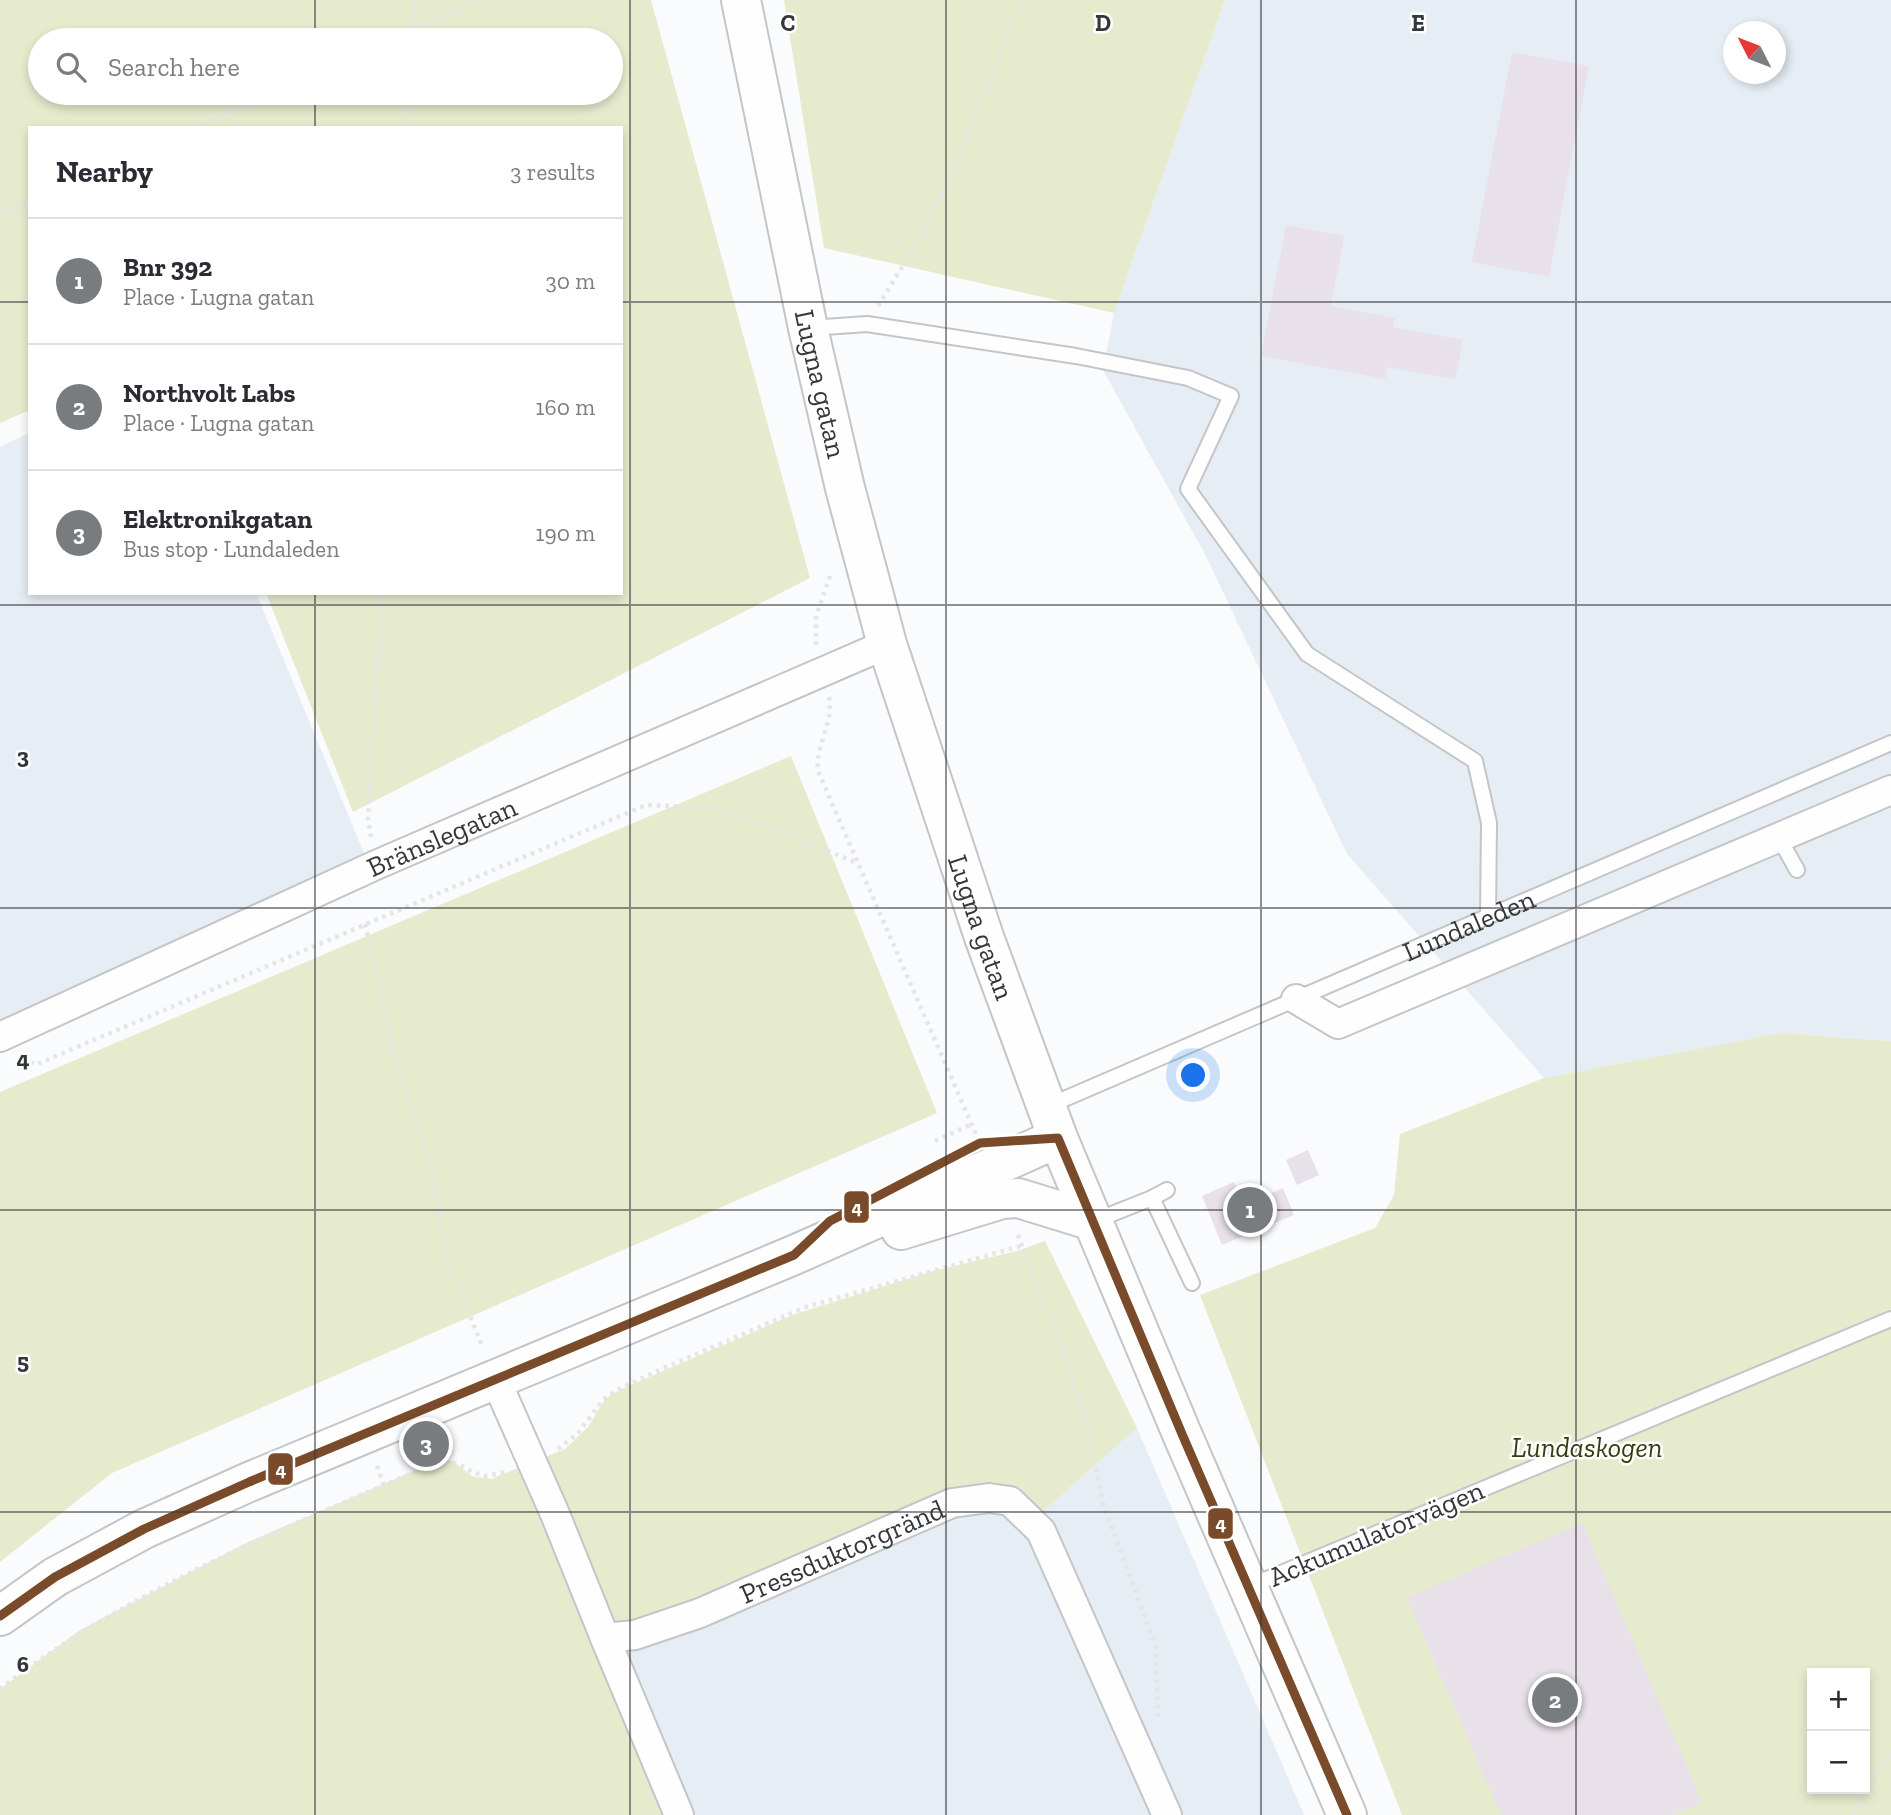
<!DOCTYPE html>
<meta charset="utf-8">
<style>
:root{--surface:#fff;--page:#f7f7f7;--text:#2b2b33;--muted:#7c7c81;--line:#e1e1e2;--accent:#797c7e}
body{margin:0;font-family:"Zilla Slab",serif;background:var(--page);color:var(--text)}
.controls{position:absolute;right:21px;bottom:21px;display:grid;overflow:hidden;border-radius:0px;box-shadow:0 4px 10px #0003}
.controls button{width:63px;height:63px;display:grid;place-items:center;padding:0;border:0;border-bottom:2px solid var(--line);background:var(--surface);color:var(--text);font:35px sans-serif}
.compass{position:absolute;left:1723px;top:21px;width:63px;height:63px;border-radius:50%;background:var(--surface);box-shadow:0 4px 10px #0003;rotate:312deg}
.you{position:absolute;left:1194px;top:1076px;width:24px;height:24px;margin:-18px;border:5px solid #fff;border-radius:50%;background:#1a73e8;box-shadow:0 0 0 10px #1a73e833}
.badge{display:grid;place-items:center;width:46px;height:46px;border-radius:50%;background:var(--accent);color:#fff;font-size:23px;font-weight:700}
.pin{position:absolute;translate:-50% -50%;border:4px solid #fff;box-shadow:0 2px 7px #0006}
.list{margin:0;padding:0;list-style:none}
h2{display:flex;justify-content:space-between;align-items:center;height:91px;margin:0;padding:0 28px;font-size:30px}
h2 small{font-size:23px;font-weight:400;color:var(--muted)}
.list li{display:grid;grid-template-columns:46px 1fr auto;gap:21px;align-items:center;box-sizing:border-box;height:126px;padding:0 28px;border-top:2px solid var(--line)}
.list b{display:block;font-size:26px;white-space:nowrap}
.list p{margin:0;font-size:23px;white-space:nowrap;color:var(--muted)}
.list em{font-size:23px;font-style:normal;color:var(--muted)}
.icon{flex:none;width:38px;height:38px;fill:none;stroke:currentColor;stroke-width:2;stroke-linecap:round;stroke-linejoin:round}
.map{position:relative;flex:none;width:1891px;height:1815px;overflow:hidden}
.search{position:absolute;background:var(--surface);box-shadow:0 4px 10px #0003;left:28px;top:28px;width:595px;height:77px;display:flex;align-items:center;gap:18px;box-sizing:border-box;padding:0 24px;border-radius:38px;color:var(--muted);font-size:26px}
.panel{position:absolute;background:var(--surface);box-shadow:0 4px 10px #0003;left:28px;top:126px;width:595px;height:469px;border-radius:0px}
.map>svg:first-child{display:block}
.built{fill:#e6edf4;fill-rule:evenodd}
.green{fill:#e7ebce;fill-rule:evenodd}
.building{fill:#e8e1e9}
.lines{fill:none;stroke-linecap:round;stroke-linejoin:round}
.service-casing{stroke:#c3c5c7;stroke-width:18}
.minor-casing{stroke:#c3c5c7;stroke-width:32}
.secondary-casing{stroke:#c3c5c7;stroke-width:42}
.path{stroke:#e5e5e6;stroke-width:4.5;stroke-dasharray:3.5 5;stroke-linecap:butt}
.service{stroke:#fefeff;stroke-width:14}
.minor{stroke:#fefeff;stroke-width:28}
.secondary{stroke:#fefeff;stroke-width:38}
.bus-1-casing{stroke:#fff;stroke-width:14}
.bus-1{stroke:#7a4b2a;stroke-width:9}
.grid{fill:none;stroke:#343739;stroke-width:2;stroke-opacity:0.55}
.labels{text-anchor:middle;stroke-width:5;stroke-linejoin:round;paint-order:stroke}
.street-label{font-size:28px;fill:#343739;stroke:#fff}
.park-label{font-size:28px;font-style:italic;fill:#383b0f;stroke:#fff}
.grid-label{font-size:23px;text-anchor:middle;font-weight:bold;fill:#343739;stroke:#fff;stroke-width:5;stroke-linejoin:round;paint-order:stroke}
.line-badge{stroke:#fff;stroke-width:2.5}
.badge-label{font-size:19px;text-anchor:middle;font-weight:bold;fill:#fff}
</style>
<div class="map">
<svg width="1891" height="1815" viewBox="0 0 1891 1815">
<rect width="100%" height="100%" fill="#f9fbfd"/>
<g class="built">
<path d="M 1225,0 L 1891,0 L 1891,1041 L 1780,1033 L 1544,1078 L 1347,854 L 1206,556 L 1103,370 L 1114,313 ZM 1734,32 L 1776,32 L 1776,74 L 1734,74 Z"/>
<polygon points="30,433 30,593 256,593 366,858 0,1021 0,447"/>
<polygon points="1137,1428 1304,1815 680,1815 609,1645 956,1495 1032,1521"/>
</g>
<g class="green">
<path d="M 0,0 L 651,0 L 810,578 L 353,812 L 266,593 L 621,593 L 621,128 L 30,128 L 30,410 L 0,423 ZM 40,40 L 611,40 L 611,93 L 40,93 Z"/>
<polygon points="784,0 1225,0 1114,313 824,248"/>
<polygon points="791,756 937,1113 112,1473 0,1562 0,1092"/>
<path d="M 1780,1033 L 1891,1041 L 1891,1815 L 1402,1815 L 1200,1295 L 1375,1228 L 1394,1195 L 1400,1134 L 1544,1078 ZM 1812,1673 L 1865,1673 L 1865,1789 L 1812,1789 Z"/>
<polygon points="1045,1241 1137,1428 1032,1521 956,1495 609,1645 679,1815 0,1815 0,1689 80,1630 248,1542 442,1459 454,1462 472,1476 491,1479 565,1449 588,1427 605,1399 619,1390 795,1314 933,1271 1017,1251"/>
</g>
<g class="building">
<polygon points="1512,52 1589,66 1549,277 1472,262"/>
<polygon points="1286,225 1344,236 1331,306 1395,318 1393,327 1463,340 1455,379 1387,367 1385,379 1261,356"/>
<polygon points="1308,1150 1319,1175 1297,1185 1286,1160"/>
<polygon points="1234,1182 1243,1205 1283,1188 1294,1215 1222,1245 1202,1196"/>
<polygon points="1582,1523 1702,1802 1672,1815 1501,1815 1407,1598"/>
</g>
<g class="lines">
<defs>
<g id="service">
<polyline points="810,328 867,324 1076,356 1188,378 1231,396 1188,489 1307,654 1475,761 1489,823 1488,917"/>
<polyline points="1779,838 1797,870"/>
<path id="s1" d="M 1048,1106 L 1891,743"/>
<polyline points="1152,1198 1167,1190"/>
<polyline points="1094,1221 1152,1198 1192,1283"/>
<polyline points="1250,1586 1891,1319"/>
</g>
<g id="minor">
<polyline points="1296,999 1338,1024 1891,790"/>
<path id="s2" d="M 0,1037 L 376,865 L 887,644"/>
<path id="s3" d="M 495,1378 L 555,1514 L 605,1638 L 635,1635 L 700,1613 L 952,1503 L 989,1498 L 1010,1501 L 1041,1531 L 1167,1815"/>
<polyline points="605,1638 679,1815"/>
</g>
<g id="secondary">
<path id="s4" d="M 741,0 L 808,328 L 845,488 L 887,644 L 984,937 L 1058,1138 L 1182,1434 L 1347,1815"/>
<polyline points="901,1230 1002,1199 1018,1198 1093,1221"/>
<polyline points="0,1616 55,1577 144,1529 249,1482 794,1255 1058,1138"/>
</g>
</defs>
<use href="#service" class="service-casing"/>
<use href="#minor" class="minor-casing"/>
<use href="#secondary" class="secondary-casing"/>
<g class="path">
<polyline points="385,40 481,0"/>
<polyline points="411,40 415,0"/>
<polyline points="193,128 270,93"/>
<polyline points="404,128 406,93"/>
<polyline points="0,216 30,202"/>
<path d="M 878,306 C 895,278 913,251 927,222 C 964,150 993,75 1022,0"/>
<polyline points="816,645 816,616 831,573"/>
<path d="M 829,697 C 834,724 815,745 818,771 L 978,1139"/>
<polyline points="371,837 368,819 382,593"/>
<polyline points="365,924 397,1063 430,1164 445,1255 483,1348"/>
<polyline points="24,1057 35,1065 646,805 720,808 855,862"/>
<polyline points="935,1141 972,1124"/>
<polyline points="1018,1235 1067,1363 1088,1433 1103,1503 1156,1648 1158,1721"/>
<polyline points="558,1449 578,1433 603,1400 617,1390 664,1368 806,1307 1024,1245"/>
<polyline points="377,1466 384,1486"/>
<path d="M 0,1689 C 132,1587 289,1527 440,1461 L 459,1464 L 472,1472 L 485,1476 L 505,1472"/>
<polyline points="1853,1815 1891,1752"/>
</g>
<use href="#service" class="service"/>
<use href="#minor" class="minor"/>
<use href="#secondary" class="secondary"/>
<defs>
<polyline id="bus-1" points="0,1616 55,1577 144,1529 249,1482 794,1255 830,1221 980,1143 1058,1138 1182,1434 1347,1815"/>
</defs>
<use href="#bus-1" class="bus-1-casing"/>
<use href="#bus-1" class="bus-1"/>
</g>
<path class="grid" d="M 315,0 L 315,40M 630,0 L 630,1815M 946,0 L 946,1815M 1261,0 L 1261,1815M 1576,0 L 1576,1815M 315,93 L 315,128M 0,302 L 30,302M 621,302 L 1891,302M 315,593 L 315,1815M 0,605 L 1891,605M 0,908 L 1891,908M 0,1210 L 1891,1210M 0,1512 L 1891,1512"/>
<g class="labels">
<g class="street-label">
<text dy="10" stroke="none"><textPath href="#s4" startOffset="392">Lugna gatan</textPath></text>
<text dy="10" stroke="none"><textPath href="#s2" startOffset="485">Bränslegatan</textPath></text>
<text dy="10" stroke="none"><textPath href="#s1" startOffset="458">Lundaleden</textPath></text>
<text dy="10" stroke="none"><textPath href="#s4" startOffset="959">Lugna gatan</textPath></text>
<text transform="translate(1376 1533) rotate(-23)" y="10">Ackumulatorvägen</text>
<text dy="10" stroke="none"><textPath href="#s3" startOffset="536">Pressduktorgränd</textPath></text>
</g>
<g class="park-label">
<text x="1587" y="1457">Lundaskogen</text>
</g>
</g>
<g class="grid-label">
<text x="788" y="31">C</text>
<text x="1103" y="31">D</text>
<text x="1418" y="31">E</text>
<text x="23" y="764">3</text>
<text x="23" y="1067">4</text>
<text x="23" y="1369">5</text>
<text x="23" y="1672">6</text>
</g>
<g class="line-badge">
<rect x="843" y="1190" width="27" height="34" rx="7" fill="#7a4b2a"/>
<rect x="267" y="1452" width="27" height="34" rx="7" fill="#7a4b2a"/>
<rect x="1207" y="1507" width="27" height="33" rx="7" fill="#7a4b2a"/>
</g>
<g class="badge-label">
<text x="857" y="1214">4</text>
<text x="281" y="1476">4</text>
<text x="1221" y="1530">4</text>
</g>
</svg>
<div class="controls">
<button>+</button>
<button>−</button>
</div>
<svg class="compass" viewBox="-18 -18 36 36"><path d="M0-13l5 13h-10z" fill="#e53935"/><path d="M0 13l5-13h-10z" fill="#7c7c81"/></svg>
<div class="you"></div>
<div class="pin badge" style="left:1250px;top:1210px">1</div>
<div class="pin badge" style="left:1555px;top:1700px">2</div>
<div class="pin badge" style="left:426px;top:1444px">3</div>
<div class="search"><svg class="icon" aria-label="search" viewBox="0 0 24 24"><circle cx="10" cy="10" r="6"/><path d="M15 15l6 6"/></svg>Search here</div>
<section class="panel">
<h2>Nearby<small>3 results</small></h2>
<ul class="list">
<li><span class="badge">1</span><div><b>Bnr 392</b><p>Place · Lugna gatan</p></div><em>30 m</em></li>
<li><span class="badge">2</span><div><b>Northvolt Labs</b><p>Place · Lugna gatan</p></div><em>160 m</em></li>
<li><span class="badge">3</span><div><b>Elektronikgatan</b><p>Bus stop · Lundaleden</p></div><em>190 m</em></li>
</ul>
</section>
</div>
